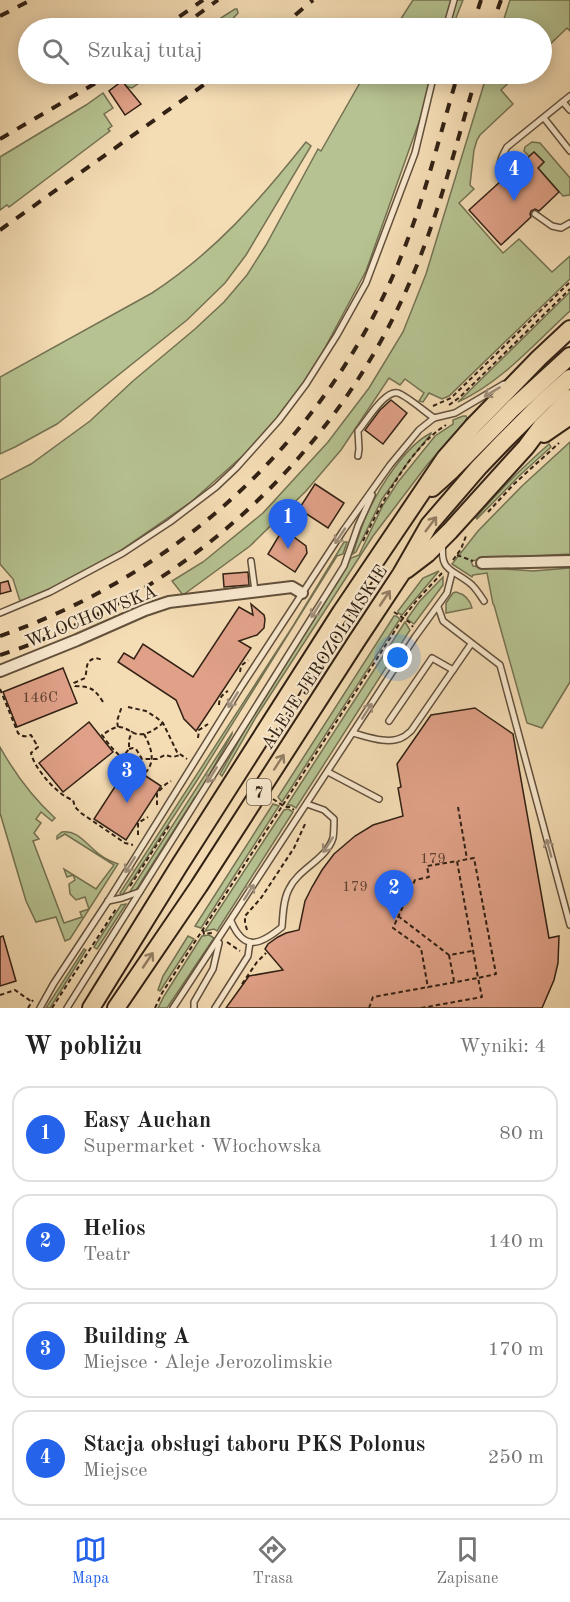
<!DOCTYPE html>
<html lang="pl">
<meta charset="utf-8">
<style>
:root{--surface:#fff;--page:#f2f2f2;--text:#222;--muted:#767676;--line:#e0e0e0;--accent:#2563eb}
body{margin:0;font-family:"Old Standard TT",serif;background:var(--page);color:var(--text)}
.you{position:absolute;left:398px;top:658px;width:21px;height:21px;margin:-15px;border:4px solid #fff;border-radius:50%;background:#1a73e8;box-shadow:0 0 0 9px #1a73e833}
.badge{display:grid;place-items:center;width:39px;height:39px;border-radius:50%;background:var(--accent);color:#fff;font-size:20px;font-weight:700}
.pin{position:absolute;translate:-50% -50px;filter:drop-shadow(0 2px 3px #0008)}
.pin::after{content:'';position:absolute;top:32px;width:21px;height:18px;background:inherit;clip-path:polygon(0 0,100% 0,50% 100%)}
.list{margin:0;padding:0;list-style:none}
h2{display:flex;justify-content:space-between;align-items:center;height:78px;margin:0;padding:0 24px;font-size:26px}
h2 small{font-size:20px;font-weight:400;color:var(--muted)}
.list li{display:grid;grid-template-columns:39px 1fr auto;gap:18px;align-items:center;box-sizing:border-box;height:96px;margin:0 12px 12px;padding:0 12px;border:2px solid var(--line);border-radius:18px}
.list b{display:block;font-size:22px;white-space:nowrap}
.list p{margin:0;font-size:20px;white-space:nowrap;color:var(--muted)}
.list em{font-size:20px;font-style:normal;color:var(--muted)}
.icon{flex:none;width:33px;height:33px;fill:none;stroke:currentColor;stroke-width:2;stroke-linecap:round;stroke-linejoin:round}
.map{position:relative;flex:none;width:570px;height:1008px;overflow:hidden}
.search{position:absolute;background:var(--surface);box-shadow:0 3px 15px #0003;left:18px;right:18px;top:18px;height:66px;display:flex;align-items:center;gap:15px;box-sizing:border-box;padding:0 21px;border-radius:33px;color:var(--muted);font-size:22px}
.sheet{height:510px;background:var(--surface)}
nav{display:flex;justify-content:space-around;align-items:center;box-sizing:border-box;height:84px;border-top:2px solid var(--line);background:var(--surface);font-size:16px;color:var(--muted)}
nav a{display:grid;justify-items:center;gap:3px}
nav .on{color:var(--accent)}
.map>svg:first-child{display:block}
.green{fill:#b6c291;stroke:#747252;stroke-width:1.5}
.building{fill:#e0a188;stroke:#322114;stroke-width:1.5}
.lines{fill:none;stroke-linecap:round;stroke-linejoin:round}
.lane-casing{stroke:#62503c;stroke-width:8}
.street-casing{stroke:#62503c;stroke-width:14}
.primary-casing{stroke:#322114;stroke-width:20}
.path{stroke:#322114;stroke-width:2;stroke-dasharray:4.5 3;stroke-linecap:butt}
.lane{stroke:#f8e8ce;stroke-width:5}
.street{stroke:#f8e8ce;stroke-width:10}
.primary{stroke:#f4dcb4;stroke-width:16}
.rail{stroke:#322114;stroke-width:4;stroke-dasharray:10 10;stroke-linecap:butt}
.oneway{stroke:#9f8e7a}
.oneway2{stroke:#937e64}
.labels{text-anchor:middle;stroke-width:4.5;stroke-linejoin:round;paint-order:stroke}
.number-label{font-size:15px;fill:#5e4131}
.shield{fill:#f8e8ce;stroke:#6d5d4c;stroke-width:1.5}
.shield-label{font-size:16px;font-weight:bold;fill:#322114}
.street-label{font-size:18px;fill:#322114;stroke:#f8e8ce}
</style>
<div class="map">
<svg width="570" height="1008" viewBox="0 0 570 1008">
<rect width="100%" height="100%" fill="#f4dcb4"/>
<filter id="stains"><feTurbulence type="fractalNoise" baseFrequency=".00333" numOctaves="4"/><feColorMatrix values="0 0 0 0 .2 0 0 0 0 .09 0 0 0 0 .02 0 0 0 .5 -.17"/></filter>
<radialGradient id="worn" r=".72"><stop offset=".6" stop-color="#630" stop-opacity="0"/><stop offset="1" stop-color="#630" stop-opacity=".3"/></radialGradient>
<g class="green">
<polygon points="413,0 463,0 452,28 395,28"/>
<polygon points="510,0 570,0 570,31 567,28 542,52 542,28 501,28"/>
<polygon points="235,9 237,9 238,13 224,28 205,28"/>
<polygon points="131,74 144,74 143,80 132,88 125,86 121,80"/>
<polygon points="365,74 436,74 366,271 303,389 257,443 191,502 117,553 44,593 20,601 13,579 0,564 0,480 31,464 90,421 133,381 195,329 224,302 247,275 266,245 318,149 321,151"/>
<polygon points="487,74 518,74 501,90 513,104 480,135 477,140 474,150 470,185 474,189 459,203 503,253 519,239 552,272 570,256 570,279 449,396 442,399 429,393 423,402 419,401 424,393 405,379 400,385 389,378 341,450 306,491 250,546 183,595 172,581 203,562 263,513 328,442 369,388 403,332 426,274"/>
<polygon points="103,93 113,108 104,114 112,126 108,129 110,131 9,207 7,205 0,210 0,157 86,105"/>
<path d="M 306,142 L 311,146 L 246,255 L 225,283 L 187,320 L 57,424 L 15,447 L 0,454 L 0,377 L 152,293 C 216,251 259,201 306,142 Z"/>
<polygon points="532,142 540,143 570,178 570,195 563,196 538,168 544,162 534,152 529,156 524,151 525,147"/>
<path d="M 570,292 L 570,311 C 535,343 502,382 458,402 Z"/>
<polygon points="463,416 466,416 467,418 464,423 427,465 373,536 256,717 222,776 220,774 254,714 339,580 351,558 359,555 383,505 398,482 435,436 453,424 453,420"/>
<path d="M 431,433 L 431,434 L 409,461 L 382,499 L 356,552 L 353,554 C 357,541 361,527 367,514 C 379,488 405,446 431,433 Z"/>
<polygon points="570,442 570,554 483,559 471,561 473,566 489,568 533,571 570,568 570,682 542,728 527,723 494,605 493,604 487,573 473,575 472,577 452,564 478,531 522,486"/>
<path d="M 549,444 L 551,447 L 519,476 L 477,519 L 476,518 C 498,491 523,467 549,444 Z"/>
<polygon points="344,542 347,542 343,554 337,556 196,782 123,894 121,895 120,893 293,626"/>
<polygon points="439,571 402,615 398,613 398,611 423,578"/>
<polygon points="443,577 443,585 414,624 407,619 419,602"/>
<path d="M 456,592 C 464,594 470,600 472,608 L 446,613 L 446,603 L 453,593 Z"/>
<polygon points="394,616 396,616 400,619 282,802 278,797"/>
<polygon points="405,622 410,630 296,808 291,805 287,805"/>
<polygon points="232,733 232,734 197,797 195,797 136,890 129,893"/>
<path d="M 0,747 C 15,774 32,797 55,818 L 52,821 L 41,812 L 36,819 L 41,823 L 34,833 L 39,839 L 33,841 L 64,923 L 82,917 L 80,912 L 89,909 L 85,897 L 76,900 L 70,894 L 69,884 L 75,880 L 73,875 L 67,877 L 64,869 L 96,889 L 114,865 L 65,834 L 57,839 L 57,836 L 62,832 C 75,830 83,840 92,848 C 99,855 109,861 118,864 L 70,939 L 65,941 L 56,917 L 36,922 L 26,901 L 0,813 Z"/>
<polygon points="273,804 279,806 201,928 195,926"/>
<polygon points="288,809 293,812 217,931 214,929 205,931 284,810"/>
<polygon points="126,904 97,949 94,947 121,905"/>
<polygon points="209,935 214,938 167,1008 158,1008 164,996 202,936"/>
<polygon points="188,936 194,939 160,991 158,990 163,976"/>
<polygon points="84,949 86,950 50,1008 46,1008"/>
</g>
<g class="building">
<polygon points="122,81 141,104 125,115 109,91"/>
<polygon points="534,152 544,162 538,168 559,192 539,211 535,209 531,211 530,214 531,217 501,245 469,210 501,181 504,183 508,182 510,179 509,175"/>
<polygon points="391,400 407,413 383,444 365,430 380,410"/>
<polygon points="315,484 344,503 328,528 299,509"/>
<polygon points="283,529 306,546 307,553 295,572 268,554"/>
<polygon points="248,572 249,585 224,587 223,574"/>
<polygon points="8,581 11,591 0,594 0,583"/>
<polygon points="251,604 264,615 265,619 264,628 257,635 239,641 251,648 196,731 184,719 176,700 118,662 124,653 134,659 143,644 193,677 239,607 253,615"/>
<polygon points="63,668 77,703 17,727 3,692"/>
<polygon points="475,708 513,734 549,938 559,936 558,963 554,980 542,1008 226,1008 249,976 283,970 265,949 268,944 278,937 286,933 299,930 305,901 312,887 322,870 334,854 355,836 373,825 403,816 398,788 401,787 397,764 431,715"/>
<polygon points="89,722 113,752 63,792 39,763"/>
<polygon points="129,765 161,786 126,840 94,819"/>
<polygon points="3,936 16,981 0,986 0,937"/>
</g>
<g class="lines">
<defs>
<g id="lane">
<polyline points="446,28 454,0"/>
<polyline points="563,102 570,110"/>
<polyline points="544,118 570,151"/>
<path d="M 505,178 C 497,166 500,159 507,147 L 570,96"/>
<polyline points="535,214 552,226 561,228 570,223"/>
<path d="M 358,456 L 359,449 L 358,431 C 366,422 385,389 398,393 C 407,396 425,412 434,418"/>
<path d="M 443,543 C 439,573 454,569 472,585 C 477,590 480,595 484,601"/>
<polyline points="251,561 255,591"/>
<polyline points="438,607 443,621 500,665 570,925"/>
<polyline points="0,613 50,592 123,553 170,522 216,487 236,468 279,420 306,384 337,335 366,283 415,153 434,74"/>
<polyline points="389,721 432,658 453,670"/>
<path d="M 353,733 C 368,737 389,745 403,737 C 406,736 408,733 411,731 L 471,644"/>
<polyline points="328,772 379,799"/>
<polyline points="108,901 122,898 139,892"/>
<path d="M 231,921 C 244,952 260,945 282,927 C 283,915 283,900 289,889 C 298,869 326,860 333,838 C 334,832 334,826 334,819 L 324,810 L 307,804"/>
<polyline points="40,1008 54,983 108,901 241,687 343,531 390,465 419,430 434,418 455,413 504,384"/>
<polyline points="67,1008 344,566 358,526 372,495"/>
<polyline points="173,1008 415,637 447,593 452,573"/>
<polyline points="194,1008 194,1002 213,969 219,943"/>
<polyline points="215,1008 248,956 250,942"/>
</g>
<g id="street">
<polyline points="482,563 570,561"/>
<polyline points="0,671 77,640 145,610 169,602 292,587 302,593"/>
</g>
<g id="primary">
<polyline points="544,434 570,416"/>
<polyline points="432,488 452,470 513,408 570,356"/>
<polyline points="406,570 427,554 450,531 526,447 541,427 570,398"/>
<polyline points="91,1008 179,866 341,612 445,458 473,426 539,358 570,329"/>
<polyline points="116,1008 199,886 356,642 401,574 429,525 479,467 503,442 543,402 570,378"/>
</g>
</defs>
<use href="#lane" class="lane-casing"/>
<use href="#street" class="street-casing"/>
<use href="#primary" class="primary-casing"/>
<g class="path">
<polyline points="449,405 460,397 570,289"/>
<polyline points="433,406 451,398 570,282"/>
<polyline points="488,512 514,484 559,443"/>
<path d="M 363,541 C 381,504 411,446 446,425"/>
<polyline points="457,555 473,561"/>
<polyline points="453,560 461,549 466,536"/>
<polyline points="394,612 409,622 413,627"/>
<polyline points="240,672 241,666 248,660"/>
<path d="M 0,689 L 18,733 C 22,737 26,737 31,735 L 38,747 L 31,753 C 34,768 58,796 73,800 L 75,807 L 81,813 L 125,843 L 133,845"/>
<path d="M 103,702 C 94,688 91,687 75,686 L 74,683 L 85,678 C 88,668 84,661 96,658 L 103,660"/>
<path d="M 219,705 C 219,699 222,694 228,691"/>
<polyline points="128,707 146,711 157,718 163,723 177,752 187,759"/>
<polyline points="118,727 117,721 122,706"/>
<path d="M 144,734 C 151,747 157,762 144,774 C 127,764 113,751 102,735 C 107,732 113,727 119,727 C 126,727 131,733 137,734 C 146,736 156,729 163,723"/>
<polyline points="198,738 199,730 208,724"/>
<polyline points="129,749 133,748 136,749 142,759 157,759 165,755 173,757 180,755"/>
<polyline points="116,765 129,749 129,740 132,731"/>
<polyline points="273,799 285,807 290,807 294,810"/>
<polyline points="157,805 157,793 166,784 171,781"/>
<polyline points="458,807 467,859"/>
<polyline points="138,835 138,823 148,817"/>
<polyline points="130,886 169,826"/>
<polyline points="398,916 449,955 472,951"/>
<polyline points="203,930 204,934 212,933"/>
<polyline points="247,930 245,923 245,916 261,898 294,848 306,822"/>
<polyline points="227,942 240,951"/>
<polyline points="449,955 454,981"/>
<polyline points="242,984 257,962 266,953"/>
<polyline points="0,995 15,990 32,1002"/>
<polyline points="28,1008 33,1000"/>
<polyline points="52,1008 116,909"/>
<polyline points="155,1008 162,993 403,618 417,600 442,573"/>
<polyline points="369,1008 373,997 478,978 457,861 427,866 429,877 415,880 393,928 421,948 428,988"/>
<polyline points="421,1008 482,997 478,978 496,974 474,858 458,861"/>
</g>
<use href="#lane" class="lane"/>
<use href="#street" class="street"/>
<use href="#primary" class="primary"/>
<g class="rail">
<polyline points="0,16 31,0"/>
<polyline points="196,16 218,0"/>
<polyline points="163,28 203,0"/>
<polyline points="280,28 313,0"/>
<polyline points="472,28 481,0"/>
<polyline points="491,28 501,0"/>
<polyline points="0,139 111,74"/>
<polyline points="0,230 219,74"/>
<path d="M 0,636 C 179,574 325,439 398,264 C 424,202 439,137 458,74"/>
<path d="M 0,655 C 178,597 328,464 405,293 C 437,223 455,147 477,74"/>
</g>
</g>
<defs><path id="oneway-shaft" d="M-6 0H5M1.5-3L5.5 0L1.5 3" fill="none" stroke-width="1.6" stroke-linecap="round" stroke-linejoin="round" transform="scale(1.5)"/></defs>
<g class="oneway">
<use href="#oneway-shaft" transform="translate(492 392) rotate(149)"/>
<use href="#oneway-shaft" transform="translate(340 536) rotate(124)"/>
<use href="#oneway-shaft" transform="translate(316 610) rotate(122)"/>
<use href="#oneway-shaft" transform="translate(233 700) rotate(122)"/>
<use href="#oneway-shaft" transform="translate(367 711) rotate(-57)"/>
<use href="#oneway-shaft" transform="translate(212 775) rotate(122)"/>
<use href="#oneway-shaft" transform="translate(328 845) rotate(123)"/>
<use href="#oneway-shaft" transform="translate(549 848) rotate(-105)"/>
<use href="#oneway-shaft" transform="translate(130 865) rotate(122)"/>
<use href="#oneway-shaft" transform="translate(249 892) rotate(-57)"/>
</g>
<g class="oneway2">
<use href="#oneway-shaft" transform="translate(431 524) rotate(-53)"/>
<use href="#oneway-shaft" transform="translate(385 598) rotate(-56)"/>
<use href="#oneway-shaft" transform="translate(279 762) rotate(-57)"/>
<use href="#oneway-shaft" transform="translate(148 960) rotate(-56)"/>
</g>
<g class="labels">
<g class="number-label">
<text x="40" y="702">146C</text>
<text x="433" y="863">179</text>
<text x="355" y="891">179</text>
</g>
<rect class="shield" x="247" y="779" width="24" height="26" rx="4.5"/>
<g class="shield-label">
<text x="259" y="798">7</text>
</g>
<g class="street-label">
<text transform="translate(91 616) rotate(-22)" y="6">WŁOCHOWSKA</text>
<text transform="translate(324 657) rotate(-57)" y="6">ALEJE JEROZOLIMSKIE</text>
</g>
</g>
<rect width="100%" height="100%" filter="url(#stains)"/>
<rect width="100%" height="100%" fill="url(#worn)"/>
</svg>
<div class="you"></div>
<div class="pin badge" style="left:288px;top:549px">1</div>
<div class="pin badge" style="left:394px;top:920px">2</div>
<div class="pin badge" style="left:127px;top:803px">3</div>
<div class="pin badge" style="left:514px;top:201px">4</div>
<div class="search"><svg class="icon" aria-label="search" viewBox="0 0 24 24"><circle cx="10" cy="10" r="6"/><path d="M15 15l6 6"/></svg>Szukaj tutaj</div>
</div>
<section class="sheet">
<h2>W pobliżu<small>Wyniki: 4</small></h2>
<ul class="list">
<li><span class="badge">1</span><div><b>Easy Auchan</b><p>Supermarket · Włochowska</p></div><em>80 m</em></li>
<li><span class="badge">2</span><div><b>Helios</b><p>Teatr</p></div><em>140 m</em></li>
<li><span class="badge">3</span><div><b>Building A</b><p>Miejsce · Aleje Jerozolimskie</p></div><em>170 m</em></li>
<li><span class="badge">4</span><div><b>Stacja obsługi taboru PKS Polonus</b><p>Miejsce</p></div><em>250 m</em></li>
</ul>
</section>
<nav>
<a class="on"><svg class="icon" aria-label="map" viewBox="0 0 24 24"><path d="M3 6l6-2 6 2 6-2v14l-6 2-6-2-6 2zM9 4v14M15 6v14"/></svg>Mapa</a>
<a><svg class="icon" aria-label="directions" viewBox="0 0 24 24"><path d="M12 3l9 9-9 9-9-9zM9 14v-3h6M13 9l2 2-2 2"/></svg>Trasa</a>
<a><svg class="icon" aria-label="saved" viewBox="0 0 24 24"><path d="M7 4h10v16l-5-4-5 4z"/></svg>Zapisane</a>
</nav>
